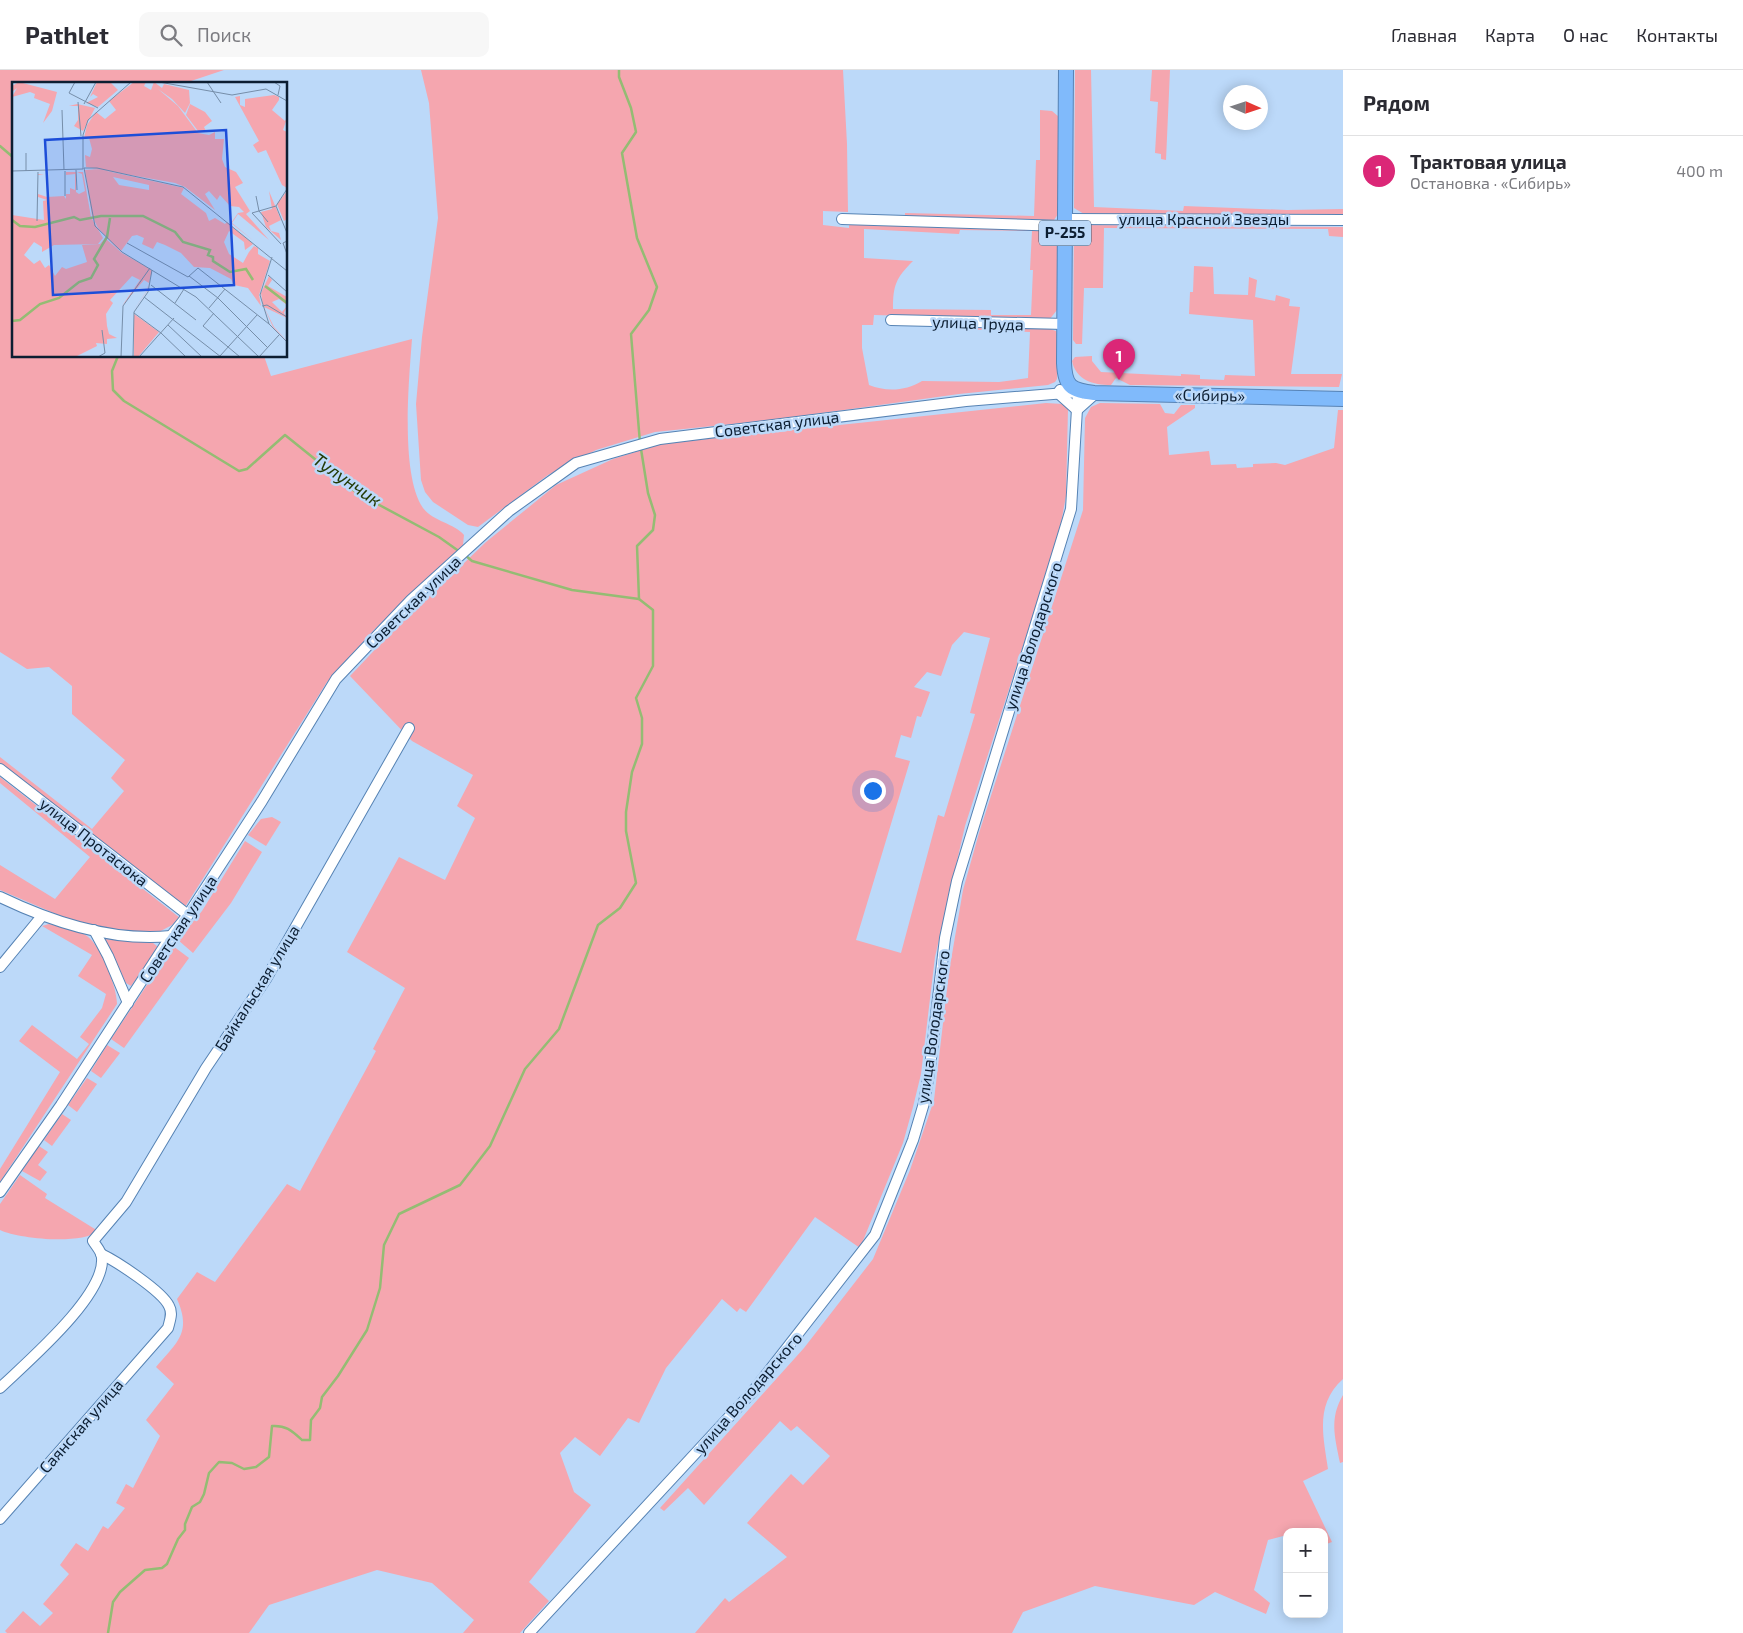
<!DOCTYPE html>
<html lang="ru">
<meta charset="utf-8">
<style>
:root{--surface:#fff;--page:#f7f7f7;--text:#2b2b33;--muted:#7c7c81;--line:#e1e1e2;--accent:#db2777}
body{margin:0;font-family:"Exo 2",sans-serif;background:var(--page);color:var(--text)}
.controls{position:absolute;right:15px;bottom:15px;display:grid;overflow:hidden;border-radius:10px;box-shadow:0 2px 12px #0003}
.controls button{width:45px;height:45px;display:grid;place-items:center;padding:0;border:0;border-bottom:1px solid var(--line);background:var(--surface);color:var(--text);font:25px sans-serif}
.compass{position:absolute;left:1223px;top:15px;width:45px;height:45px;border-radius:50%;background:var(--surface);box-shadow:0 2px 12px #0003;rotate:93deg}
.you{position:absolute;left:872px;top:720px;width:18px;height:18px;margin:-12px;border:4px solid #fff;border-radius:50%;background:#1a73e8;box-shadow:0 0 0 8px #1a73e833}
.badge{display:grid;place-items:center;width:32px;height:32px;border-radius:50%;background:var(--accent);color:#fff;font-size:16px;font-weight:700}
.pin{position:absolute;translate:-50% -41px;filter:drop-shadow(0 1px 2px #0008)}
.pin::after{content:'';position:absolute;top:26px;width:18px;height:15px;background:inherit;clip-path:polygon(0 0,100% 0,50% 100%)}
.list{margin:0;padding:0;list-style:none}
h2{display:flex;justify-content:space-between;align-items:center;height:65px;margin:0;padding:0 20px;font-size:21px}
h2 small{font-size:16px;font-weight:400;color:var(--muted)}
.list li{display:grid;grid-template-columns:32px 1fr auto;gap:15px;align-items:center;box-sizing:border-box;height:70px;padding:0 20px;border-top:1px solid var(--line)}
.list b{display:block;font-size:19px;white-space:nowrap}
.list p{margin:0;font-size:16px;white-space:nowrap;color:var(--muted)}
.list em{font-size:16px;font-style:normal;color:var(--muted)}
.icon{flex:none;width:28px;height:28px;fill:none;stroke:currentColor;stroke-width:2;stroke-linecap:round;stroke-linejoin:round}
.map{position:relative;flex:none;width:1343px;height:1563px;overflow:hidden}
header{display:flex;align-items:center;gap:30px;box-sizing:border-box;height:70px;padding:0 25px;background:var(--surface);border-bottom:1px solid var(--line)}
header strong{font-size:24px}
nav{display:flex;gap:28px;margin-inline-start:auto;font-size:18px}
.search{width:350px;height:45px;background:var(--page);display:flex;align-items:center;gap:12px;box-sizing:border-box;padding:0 18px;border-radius:10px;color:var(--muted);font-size:19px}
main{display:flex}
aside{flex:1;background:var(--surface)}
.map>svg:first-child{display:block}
.green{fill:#f5a6af;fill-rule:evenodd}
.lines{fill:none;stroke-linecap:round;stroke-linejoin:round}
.stream{stroke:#94bc73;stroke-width:2.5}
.minor-casing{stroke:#5683b4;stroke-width:12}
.highway-casing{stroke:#5783b5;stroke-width:16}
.minor{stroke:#fff;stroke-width:10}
.highway{stroke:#80bafb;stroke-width:14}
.labels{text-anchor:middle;stroke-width:5;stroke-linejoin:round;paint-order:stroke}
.shield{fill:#bcd9f9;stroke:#41566e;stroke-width:1}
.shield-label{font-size:15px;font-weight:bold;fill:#0c1e32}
.street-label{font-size:16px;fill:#0c1e32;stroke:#bcd9f9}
.water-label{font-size:18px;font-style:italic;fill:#233b06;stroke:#bcd9f9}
.inset-river{fill:none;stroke:#94bc73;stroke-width:2.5}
.inset-road{fill:none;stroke:#768ea9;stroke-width:1}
.view{fill:#1d4ed8;fill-opacity:0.15;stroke:#1d4ed8;stroke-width:2.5}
.inset-edge{fill:none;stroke:#0c1e32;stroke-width:2.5}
</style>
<header>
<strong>Pathlet</strong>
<div class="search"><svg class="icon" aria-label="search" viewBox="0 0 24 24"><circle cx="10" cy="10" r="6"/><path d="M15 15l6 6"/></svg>Поиск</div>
<nav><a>Главная</a><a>Карта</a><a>О нас</a><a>Контакты</a></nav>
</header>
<main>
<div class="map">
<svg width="1343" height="1563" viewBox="0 0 1343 1563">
<rect width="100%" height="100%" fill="#bcd9f9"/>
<g class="green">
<path d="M 0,0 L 224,0 L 182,14 L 14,14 L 14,286 L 264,286 L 271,306 L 412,269 C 409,310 400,404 423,438 C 434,452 454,453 464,465 L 463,475 L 374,560 L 327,612 L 185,837 L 0,693 L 0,687 L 92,759 L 124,721 L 111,708 L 125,690 L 72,644 L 72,616 L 49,597 L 27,599 L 0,582 Z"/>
<path d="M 421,0 L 843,0 L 847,74 L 848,142 L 823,141 L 823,155 L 849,158 L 849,154 L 1045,160 L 1054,165 L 1058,174 L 1057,240 L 1049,250 L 874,245 L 873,255 L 862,255 L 862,278 L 869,315 C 886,322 906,321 922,311 L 999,312 L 1028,308 L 1030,262 L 939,258 L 939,256 L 1050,259 L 1056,261 L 1059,269 L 1057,309 L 1055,312 L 1048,315 L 959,324 L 772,350 L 655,362 L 596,380 L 548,405 L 478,457 L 468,455 L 433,432 L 425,422 L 421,410 L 416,334 L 422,267 L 438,148 L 429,33 ZM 864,159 L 959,164 L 960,160 L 1032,161 L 1030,200 L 1033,200 L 1031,245 L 991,245 L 991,240 L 893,239 C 893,215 896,208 913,191 L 864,188 Z"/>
<polygon points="1075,0 1091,0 1094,137 1183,141 1184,136 1287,140 1343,139 1343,147 1084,144 1074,138"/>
<polygon points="1152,0 1170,0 1166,90 1161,89 1161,84 1155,83 1158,32 1150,31"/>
<polygon points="1040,40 1052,41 1059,47 1058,144 1054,150 905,148 905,143 1034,146 1036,90 1040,90"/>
<polygon points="1079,155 1343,157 1343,167 1329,166 1328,159 1104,158 1103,218 1084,218 1082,274 1076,274 1073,270 1074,160"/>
<path d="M 1194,196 L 1213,197 L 1214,224 L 1248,225 L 1249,207 L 1257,210 L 1255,227 L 1275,231 L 1276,225 L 1290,229 L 1289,236 L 1300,237 L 1291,304 L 1342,304 L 1339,317 L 1130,315 L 1116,308 L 1111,315 C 1093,315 1076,310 1072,291 L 1075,287 L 1092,286 L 1092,291 L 1101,302 L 1181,306 L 1181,304 L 1200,305 L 1200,309 L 1224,310 L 1225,305 L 1255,306 L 1253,250 L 1189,244 L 1190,222 L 1193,222 Z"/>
<path d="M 1046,333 L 1063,334 L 1068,339 L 1066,426 L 1059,464 L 965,756 L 935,887 L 921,1004 L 913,1037 L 903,1073 L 860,1178 L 815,1147 L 746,1242 L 740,1238 L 737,1242 L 722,1229 L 666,1298 L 639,1353 L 628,1348 L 600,1386 L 575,1367 L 560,1383 L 574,1422 L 591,1435 L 529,1512 L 549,1531 L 520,1563 L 463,1563 L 474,1550 L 432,1513 L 377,1500 L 269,1535 L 249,1563 L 7,1563 L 5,1561 L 23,1541 L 40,1556 L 53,1543 L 43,1534 L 69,1504 L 60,1495 L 76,1473 L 88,1481 L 103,1456 L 108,1459 L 125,1438 L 116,1433 L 126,1414 L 133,1418 L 160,1366 L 146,1350 L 174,1314 L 156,1297 C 177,1272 192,1263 177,1229 L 197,1202 L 215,1212 L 287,1114 L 300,1121 L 376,981 L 373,979 L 405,918 L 347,882 L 399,787 L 445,810 L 475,748 L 457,736 L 473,705 L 412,671 L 350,606 L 386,568 L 486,472 L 556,415 L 613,389 L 661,374 ZM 964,562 L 990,568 L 970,643 L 975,644 L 944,747 L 938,745 L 901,883 L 856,870 L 910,691 L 895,687 L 901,665 L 911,668 L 917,646 L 921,647 L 930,622 L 914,617 L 927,602 L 941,606 L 952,575 Z"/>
<path d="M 1100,333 L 1160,334 L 1165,343 L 1174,344 L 1181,335 L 1195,335 L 1195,338 L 1167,357 L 1169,385 L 1209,381 L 1211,395 L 1236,394 L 1237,398 L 1253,397 L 1253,394 L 1276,393 L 1285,395 L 1334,378 L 1338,340 L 1343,340 L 1343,1309 C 1315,1334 1323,1365 1328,1399 L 1303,1411 L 1332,1472 L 1324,1475 L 1324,1462 L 1305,1462 L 1304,1460 L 1287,1462 L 1287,1465 L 1268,1470 L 1254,1520 L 1270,1533 L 1266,1544 L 1215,1522 L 1194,1535 L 1095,1516 L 1023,1542 L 1012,1563 L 695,1563 L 725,1528 L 729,1532 L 787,1487 L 747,1453 L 791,1404 L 803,1415 L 830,1386 L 797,1356 L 791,1361 L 780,1351 L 704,1435 L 688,1418 L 664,1441 L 660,1438 L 804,1278 L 873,1189 L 910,1100 L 934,1030 L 949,902 L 963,820 L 979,763 L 1083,440 L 1085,348 L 1091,337 Z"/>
<polygon points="0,707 180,848 172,855 157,863 105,860 63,847 0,820 0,795 55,829 90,787 0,713"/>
<polygon points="272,747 281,752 266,776 248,765 261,749"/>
<polygon points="245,771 262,782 231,833 193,883 178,870 202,841"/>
<path d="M 49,854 C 61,857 78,859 87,866 C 101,876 117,917 117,934 L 0,1112 L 0,1099 L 60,1002 L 19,971 L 32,955 L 77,989 L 89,974 L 80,967 L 102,938 L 106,924 L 78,906 L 92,885 L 42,856 Z"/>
<polygon points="104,869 153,873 158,877 157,880 131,916 126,913"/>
<polygon points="173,876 189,888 124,978 111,969"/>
<polygon points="107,975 120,983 101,1008 91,1001"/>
<polygon points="87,1008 97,1014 77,1042 68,1035"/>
<polygon points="62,1044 71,1050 52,1076 44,1070"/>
<polygon points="39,1076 48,1082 38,1095 47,1102 40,1111 22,1101"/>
<path d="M 20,1105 L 47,1124 L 45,1128 L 98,1161 C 82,1175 19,1169 0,1160 L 0,1134 Z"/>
<path d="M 1343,1325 L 1343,1392 L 1340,1393 C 1335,1367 1329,1349 1343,1325 Z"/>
</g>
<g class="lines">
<g class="stream">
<polyline points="619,0 619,7 631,38 636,62 622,83 637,168 657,217 649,240 631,264 640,373"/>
<polyline points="0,76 14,88"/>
<polyline points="118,286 112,301 113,320 124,331 239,401 247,399 285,365 357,423 439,467 460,482"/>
<polyline points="465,485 472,491 572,520 639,529"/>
<path d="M 108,1563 L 113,1532 L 120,1522 L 145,1500 L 162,1498 L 167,1494 L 178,1469 L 185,1460 L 185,1454 L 192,1437 L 200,1432 L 204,1424 L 209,1403 L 219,1392 L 232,1393 L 244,1399 L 256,1397 L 269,1387 L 272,1356 C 286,1355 292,1361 302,1370 L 310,1370 L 311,1350 L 320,1338 L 322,1327 L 338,1306 L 367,1260 L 380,1218 L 384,1175 L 399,1144 L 460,1115 L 490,1076 L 525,999 L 559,959 L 598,855 L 620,838 L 636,813 L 626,761 L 626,742 L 632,702 L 642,674 L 642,648 L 636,628 L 653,596 L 653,540 L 639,529 L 637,476 L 653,460 L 655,445 L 648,423 L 641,379"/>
</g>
<defs>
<g id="minor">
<polyline points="842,149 1065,156"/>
<polyline points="1066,149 1343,150"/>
<polyline points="891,250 1065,254"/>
<polyline points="1060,320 1058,323 1077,340 1096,323"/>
<polyline points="0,699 188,845"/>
<path d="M 0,827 C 52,852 113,872 171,866"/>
<polyline points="94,860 108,886 128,933"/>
<polyline points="0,897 42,846"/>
<polyline points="0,1122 61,1035 171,866 188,845 262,731 336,609 411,530 509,441 576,393 660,369 966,331 1078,322 1071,439 957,811 945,868 930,997 924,1033 913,1070 875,1165 754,1320 529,1563"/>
<path d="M 0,1318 C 27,1292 105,1226 102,1188 C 102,1182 96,1176 93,1171 L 126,1132 L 206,998 L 266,909 L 409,658"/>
<path d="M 0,1449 L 168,1258 C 170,1250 173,1243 169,1236 C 162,1221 116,1191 101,1184"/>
</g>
<path id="highway" d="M 1066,0 L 1064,293 C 1065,317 1071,320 1094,323 L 1343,329"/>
</defs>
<use href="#minor" class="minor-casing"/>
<use href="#highway" class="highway-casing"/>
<use href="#minor" class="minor"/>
<use href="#highway" class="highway"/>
</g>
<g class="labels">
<rect class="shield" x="1039" y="150.5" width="52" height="25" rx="4"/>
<g class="shield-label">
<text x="1065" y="168">Р-255</text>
</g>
<g class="street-label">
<text x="1204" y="155">улица Красной Звезды</text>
<text transform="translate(978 253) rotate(2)" y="6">улица Труда</text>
<text transform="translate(1210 325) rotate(1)" y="6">«Сибирь»</text>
<text transform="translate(777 354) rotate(-7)" y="6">Советская улица</text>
<text transform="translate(413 532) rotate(-44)" y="6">Советская улица</text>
<text transform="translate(1033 566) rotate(-72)" y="6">улица Володарского</text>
<text transform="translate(94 772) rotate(38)" y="6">улица Протасюка</text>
<text transform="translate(178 859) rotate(-56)" y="6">Советская улица</text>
<text transform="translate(257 918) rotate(-58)" y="6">Байкальская улица</text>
<text transform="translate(933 957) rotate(-82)" y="6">улица Володарского</text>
<text transform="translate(748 1323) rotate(-49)" y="6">улица Володарского</text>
<text transform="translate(81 1356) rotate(-49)" y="6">Саянская улица</text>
</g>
<g class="water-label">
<text transform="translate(347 410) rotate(35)" y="6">Тулунчик</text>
</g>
</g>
<g transform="translate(12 12)">
<rect width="275" height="275" fill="#bcd9f9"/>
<path d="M 7,0 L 45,10 L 40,29 L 31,41 L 38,22 L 22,16 L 23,12 L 18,10 L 0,15 L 5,6 L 0,10 L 0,4 ZM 85,0 L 98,0 L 106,8 L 86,25 L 74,21 L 86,15 L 81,12 L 78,15 ZM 122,0 L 134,0 L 132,4 L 139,8 L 142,0 L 150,6 L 152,2 L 177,8 L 178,21 L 173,31 L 160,17 L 146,7 L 166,24 L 186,51 L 197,53 L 203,50 L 203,57 L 212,57 L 210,77 L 213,85 L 224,90 L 231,101 L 223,105 L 238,129 L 234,132 L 257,158 L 226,132 L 220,141 L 242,159 L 219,141 L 226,131 L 232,130 L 227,125 L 218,124 L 208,113 L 205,118 L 197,109 L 193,112 L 203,128 L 173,105 L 163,101 L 74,85 L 73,73 L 78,75 L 80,67 L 77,56 L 72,56 L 75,43 L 84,30 L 93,37 L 104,28 L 97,19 ZM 262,13 L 267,15 L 267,18 L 260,28 L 273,39 L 275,36 L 271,48 L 275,50 L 275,106 L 270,103 L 254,68 L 246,71 L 241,63 L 247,59 L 223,15 L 228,14 L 228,23 L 233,25 L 233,17 ZM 65,22 L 83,26 L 71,49 L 62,44 L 66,38 L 66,24 L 57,24 ZM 178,22 L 193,30 L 200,39 L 192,45 L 194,49 L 186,49 L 174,33 ZM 86,87 L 172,106 L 169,112 L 194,131 L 197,139 L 203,136 L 213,142 L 215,140 L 241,162 L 233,168 L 232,160 L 217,149 L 212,160 L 217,172 L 231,181 L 237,170 L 242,164 L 246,166 L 246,172 L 258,179 L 247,213 L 249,224 L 236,206 L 222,203 L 219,197 L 198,186 L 182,185 L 169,171 L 153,163 L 145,160 L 141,167 L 130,162 L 132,156 L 125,153 L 120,154 L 109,169 L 104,165 L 86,146 L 80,134 L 73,88 ZM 101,95 L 137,103 L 137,108 L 107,103 ZM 54,90 L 64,90 L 64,110 L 67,112 L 73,109 L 70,92 L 65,90 L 71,90 L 79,135 L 91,156 L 86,162 L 42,163 L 30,170 L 30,165 L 22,160 L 12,173 L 22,182 L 28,178 L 33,186 L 37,183 L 43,194 L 50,185 L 54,187 L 75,180 L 70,163 L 88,162 L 93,156 L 110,171 L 138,187 L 140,189 L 135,209 L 121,229 L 134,210 L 137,201 L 132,198 L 110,224 L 128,198 L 120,194 L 98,218 L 101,221 L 94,232 L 95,244 L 97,252 L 105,256 L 95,257 L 95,262 L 84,261 L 85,264 L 63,275 L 0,275 L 0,133 L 32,138 L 31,119 L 35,118 L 26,115 L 26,92 L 32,93 L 26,93 L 26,112 L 35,115 L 52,114 L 54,117 ZM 63,92 L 63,108 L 58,106 L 58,112 L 54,112 L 54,93 ZM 257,109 L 269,138 L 257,144 L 259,149 L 267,151 L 269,158 L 254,145 L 249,130 L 260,127 ZM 275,109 L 275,137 L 272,139 L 265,122 ZM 257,194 L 260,198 L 256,204 L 275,215 L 275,223 L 267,217 L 260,220 L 270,230 L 275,224 L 272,231 L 275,236 L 252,225 L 262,245 L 275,259 L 261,245 L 251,223 L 249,211 ZM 122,232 L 147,250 L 126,275 L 122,275 Z" fill="#f5a6af" fill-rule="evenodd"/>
<path class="inset-river" d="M 0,138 L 8,144 L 23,145 L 62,135 L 68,138 L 89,134 L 131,134 L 163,150 L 171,160 L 198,168 L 196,173 L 201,175 L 201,179 L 218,190 L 234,187 L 241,198M 253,204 L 275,221M 0,239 L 8,238 L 28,222 L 47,216 L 67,200 L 79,196 L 86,183 L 82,177 L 95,155 L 98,136"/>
<path class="inset-road" d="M 63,0 L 57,11 L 86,26M 147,0 L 220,13 L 254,7 L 275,19M 195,0 L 209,21M 262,0 L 268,4 L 266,13M 66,20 L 69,54M 72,22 L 84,0M 50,28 L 52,88M 64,88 L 65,108M 0,89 L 71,87 L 71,53 L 76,38 L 119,0M 14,89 L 14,71M 53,89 L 53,114M 244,114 L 247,129 L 256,140M 264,124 L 275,151M 25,139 L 26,90M 275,159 L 271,161 L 275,172M 115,161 L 176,195 L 186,186 L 257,242 L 275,260M 269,162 L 240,131 L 264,124 L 275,107M 256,193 L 275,210M 177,194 L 206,216 L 256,266M 139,203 L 184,238M 132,215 L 209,275M 163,221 L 172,207M 250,224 L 255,223 L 275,235M 197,226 L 213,207M 122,231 L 149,251 L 174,275M 202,231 L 191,244 L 228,275M 257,242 L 248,213 L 260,175M 156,243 L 190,275M 267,253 L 247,275 L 184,215 L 110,170 L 83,144 L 72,86 L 85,86 L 171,105 L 275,189M 208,274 L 245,233M 86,275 L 93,271 L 90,248M 109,275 L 111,224 L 138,186M 121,275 L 122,230 L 136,210 L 140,188M 127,275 L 162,236"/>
<path class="view" d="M 214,48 L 222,203 L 41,213 L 33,58 Z"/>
<rect width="275" height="275" class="inset-edge"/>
</g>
</svg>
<div class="controls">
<button>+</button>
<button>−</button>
</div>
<svg class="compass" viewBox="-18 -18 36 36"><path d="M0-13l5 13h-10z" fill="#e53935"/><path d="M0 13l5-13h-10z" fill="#7c7c81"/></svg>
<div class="you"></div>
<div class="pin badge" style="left:1119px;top:310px">1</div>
</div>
<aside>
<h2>Рядом<small></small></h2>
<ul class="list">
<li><span class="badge">1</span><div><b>Трактовая улица</b><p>Остановка · «Сибирь»</p></div><em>400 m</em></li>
</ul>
</aside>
</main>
